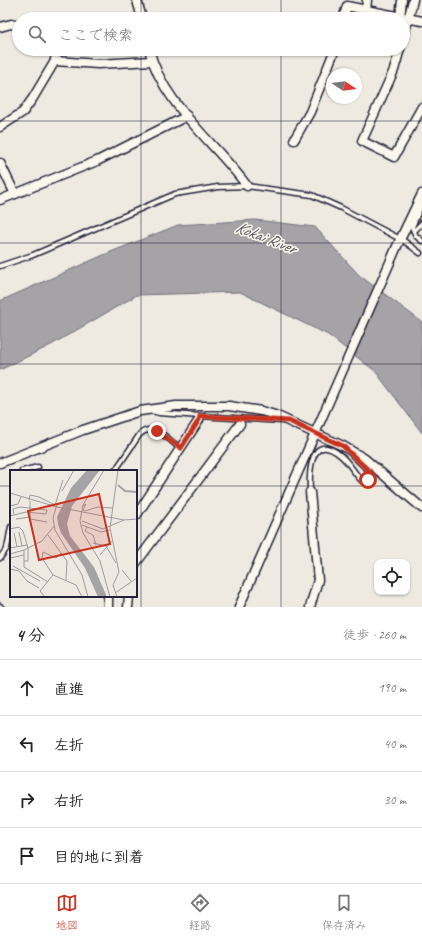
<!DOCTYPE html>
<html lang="ja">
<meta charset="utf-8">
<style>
:root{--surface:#fff;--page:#f2f2f2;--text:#222;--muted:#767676;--line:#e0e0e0;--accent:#c8321e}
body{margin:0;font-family:Caveat,"Klee One",sans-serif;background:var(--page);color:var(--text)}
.controls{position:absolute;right:12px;bottom:12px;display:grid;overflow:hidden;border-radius:8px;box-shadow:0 1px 3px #0004}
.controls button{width:36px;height:36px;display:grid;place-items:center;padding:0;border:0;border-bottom:1px solid var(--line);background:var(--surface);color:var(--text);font:20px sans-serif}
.compass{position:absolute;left:326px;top:68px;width:36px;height:36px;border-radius:50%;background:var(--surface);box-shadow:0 1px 3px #0004;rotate:103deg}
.stop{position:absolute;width:12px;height:12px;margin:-9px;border:3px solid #c8321e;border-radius:50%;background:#fff}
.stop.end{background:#c8321e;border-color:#fff;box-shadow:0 1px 4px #0008}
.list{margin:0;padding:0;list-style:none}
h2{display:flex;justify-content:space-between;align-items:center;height:52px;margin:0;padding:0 16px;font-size:17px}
h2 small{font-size:13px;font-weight:400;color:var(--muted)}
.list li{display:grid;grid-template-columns:26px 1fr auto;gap:12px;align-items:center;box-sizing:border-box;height:56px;padding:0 16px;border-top:1px solid var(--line)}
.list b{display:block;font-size:15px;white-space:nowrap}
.list em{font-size:13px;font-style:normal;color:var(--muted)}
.icon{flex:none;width:22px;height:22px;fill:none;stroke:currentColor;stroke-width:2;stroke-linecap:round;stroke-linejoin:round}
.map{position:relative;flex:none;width:422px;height:607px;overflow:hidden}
.search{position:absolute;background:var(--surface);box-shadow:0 1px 3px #0004;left:12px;right:12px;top:12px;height:44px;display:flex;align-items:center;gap:10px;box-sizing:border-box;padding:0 14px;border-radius:22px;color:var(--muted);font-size:15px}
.sheet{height:276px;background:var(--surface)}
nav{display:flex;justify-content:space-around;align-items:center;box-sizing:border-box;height:56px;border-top:1px solid var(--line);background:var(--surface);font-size:11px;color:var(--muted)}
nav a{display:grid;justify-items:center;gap:2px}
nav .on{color:var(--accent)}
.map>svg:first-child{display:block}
.water{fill:#a6a3a7;stroke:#716f7c}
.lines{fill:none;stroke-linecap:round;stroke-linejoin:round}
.lane-casing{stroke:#22223b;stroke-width:7}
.street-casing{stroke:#22223b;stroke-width:11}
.lane{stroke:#fbf7ec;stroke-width:4}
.street{stroke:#fbf7ec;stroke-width:8}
.route{stroke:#c8321e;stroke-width:5}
.grid{fill:none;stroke:#22223b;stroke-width:1;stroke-opacity:0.55}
.labels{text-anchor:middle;stroke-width:3;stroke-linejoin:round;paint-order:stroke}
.water-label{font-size:17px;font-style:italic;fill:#575666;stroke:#fbf7ec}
.inset-river{fill:none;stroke:#a6a3a7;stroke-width:2}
.inset-road{fill:none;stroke:#9c9a9f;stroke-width:1}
.view{fill:#c8321e;fill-opacity:0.15;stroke:#c8321e;stroke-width:2}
.inset-edge{fill:none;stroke:#22223b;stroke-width:2}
</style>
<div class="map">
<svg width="422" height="607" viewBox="0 0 422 607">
<rect width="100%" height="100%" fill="#eeeae2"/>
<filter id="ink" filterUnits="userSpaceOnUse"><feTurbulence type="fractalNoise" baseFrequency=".025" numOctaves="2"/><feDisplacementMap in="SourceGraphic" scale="8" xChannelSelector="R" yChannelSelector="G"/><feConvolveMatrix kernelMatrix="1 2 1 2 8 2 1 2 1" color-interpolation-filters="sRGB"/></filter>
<g filter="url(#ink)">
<polygon class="water" points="255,220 315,227 359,275 422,322 422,433 375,371 328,335 240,292 137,295 51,345 0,370 0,301 108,253 178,225"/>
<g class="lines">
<defs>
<g id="lane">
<polyline points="422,204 412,227 416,236 422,241"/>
<polyline points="414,231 422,223"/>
<polyline points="0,266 33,255 175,194 218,187 247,186 312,195 341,208 404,241 420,253"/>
<polyline points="152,411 159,413 200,416 283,421"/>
<polyline points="22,471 38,467"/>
<path d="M 115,471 L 140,434 C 154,422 169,440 180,448"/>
<path d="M 310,492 C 309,473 310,431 340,455 C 349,462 354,473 362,481 L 366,481 L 372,477 L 368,470 L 352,455"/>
<polyline points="0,558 7,548 11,527"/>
<polyline points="0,606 1,607"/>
</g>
<g id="street">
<polyline points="137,0 142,19"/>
<polyline points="367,0 366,10 422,21"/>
<polyline points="400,17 402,0"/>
<polyline points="343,19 347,6 366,10"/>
<polyline points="0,27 11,24 19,26"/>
<polyline points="403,40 413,0"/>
<path d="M 149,49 C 162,104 215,142 247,186"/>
<polyline points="400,49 394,70 362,141 394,157 422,107"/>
<polyline points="55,61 98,64 152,61"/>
<polyline points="0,127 23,112 33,98 55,61 56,49"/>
<polyline points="294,140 310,112 335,49"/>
<polyline points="0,163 15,194"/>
<polyline points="0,200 97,161 187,116"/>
<polyline points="0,463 83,430 140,411 176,406 229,406 261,411 275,415 343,446 365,459 422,508"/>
<polyline points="310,492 318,580 310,607"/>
<polyline points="136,516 199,420"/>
<polyline points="136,563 240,424"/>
<polyline points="108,596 108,607"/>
<polyline points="128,607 129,596"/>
<polyline points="239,607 398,244 422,194"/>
</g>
</defs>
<use href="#lane" class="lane-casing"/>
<use href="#street" class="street-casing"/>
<use href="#lane" class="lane"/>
<use href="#street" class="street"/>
</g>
</g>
<g class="lines" filter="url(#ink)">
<polyline class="route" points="157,431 181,448 199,420 200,416 289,421 343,446 371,473 373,476 368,480"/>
</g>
<path class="grid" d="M 141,0 L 141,19M 281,0 L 281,19M 141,49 L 141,607M 281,49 L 281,607M 0,121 L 422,121M 0,243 L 422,243M 0,364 L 422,364M 0,486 L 11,486M 136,486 L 422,486"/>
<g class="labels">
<g class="water-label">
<text transform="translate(266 237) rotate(21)" y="6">Kokai River</text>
</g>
</g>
<g transform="translate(10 470)">
<rect width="127" height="127" fill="#eeeae2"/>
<path d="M 77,0 L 90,0 L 62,36 L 57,54 L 60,66 L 84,97 L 97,127 L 88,127 L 75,98 L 51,63 L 48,54 L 47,47 L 61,18 Z" fill="#a6a3a7"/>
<path class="inset-river" d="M 108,15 L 115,21 L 127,22"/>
<path class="inset-road" d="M 94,0 L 73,35 L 70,51 L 73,63 L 90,91 L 100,127M 52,21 L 64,0M 0,23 L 47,37 L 114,50 L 127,49M 19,30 L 20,25 L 29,27 L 45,35M 47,34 L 43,48 L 45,60 L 72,105 L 78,127M 45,35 L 53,10M 0,36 L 8,34 L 11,27M 73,36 L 76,34 L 73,40 L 75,41 L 88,37 L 102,38M 0,46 L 16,42 L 36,44 L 37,40 L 10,37 L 3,39 L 4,44M 20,47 L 20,49 L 37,52M 6,49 L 20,47 L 20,31M 72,51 L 93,59 L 114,50M 72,55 L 91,62 L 100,60M 77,57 L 75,61 L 83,65 L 86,75M 0,59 L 9,57 L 13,61 L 18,78 L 18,91 L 14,91M 9,62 L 12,76M 4,63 L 7,77M 38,65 L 57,91 L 56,110M 83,73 L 96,76 L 106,93M 0,78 L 17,75M 14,80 L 14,97 L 38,112M 51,83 L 46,88 L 33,82 L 32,88 L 43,105 L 66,115 L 72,127M 0,84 L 14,80 L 32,71 L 44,56M 90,85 L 102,71M 0,88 L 14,85M 3,96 L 30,111M 0,99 L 9,101 L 17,111 L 29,118M 112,100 L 121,111M 105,123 L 127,108M 35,127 L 30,121 L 43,105M 107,127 L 103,115 L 109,102 L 100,58 L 108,0"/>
<path class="view" d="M 89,24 L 100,74 L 29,90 L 18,41 Z"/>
<rect width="127" height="127" class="inset-edge"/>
</g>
</svg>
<div class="controls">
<button><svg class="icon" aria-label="locate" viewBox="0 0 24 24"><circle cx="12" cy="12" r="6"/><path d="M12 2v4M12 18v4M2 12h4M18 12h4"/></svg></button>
</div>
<svg class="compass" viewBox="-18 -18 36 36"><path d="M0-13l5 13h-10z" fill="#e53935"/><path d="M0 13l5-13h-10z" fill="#767676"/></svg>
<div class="stop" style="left:368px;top:480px"></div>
<div class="stop end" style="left:157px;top:431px"></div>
<div class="search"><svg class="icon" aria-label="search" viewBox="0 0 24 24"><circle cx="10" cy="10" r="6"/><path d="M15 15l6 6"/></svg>ここで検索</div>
</div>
<section class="sheet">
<h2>4 分<small>徒歩 · 260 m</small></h2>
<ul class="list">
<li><svg class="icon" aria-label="ahead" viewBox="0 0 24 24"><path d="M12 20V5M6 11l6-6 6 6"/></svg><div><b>直進</b></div><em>190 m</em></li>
<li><svg class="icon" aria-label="left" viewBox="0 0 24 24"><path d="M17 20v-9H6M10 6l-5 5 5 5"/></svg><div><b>左折</b></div><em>40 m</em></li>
<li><svg class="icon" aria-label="right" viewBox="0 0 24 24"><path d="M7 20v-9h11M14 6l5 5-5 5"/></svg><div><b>右折</b></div><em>30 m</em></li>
<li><svg class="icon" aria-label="arrive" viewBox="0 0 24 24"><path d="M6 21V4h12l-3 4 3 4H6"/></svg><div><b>目的地に到着</b></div></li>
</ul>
</section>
<nav>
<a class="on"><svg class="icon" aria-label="map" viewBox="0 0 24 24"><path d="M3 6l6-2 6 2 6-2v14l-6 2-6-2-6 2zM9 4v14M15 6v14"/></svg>地図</a>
<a><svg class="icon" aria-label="directions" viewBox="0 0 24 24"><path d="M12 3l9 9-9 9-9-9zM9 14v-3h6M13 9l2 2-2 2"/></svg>経路</a>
<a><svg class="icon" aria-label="saved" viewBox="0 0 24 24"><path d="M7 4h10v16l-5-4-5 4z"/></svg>保存済み</a>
</nav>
